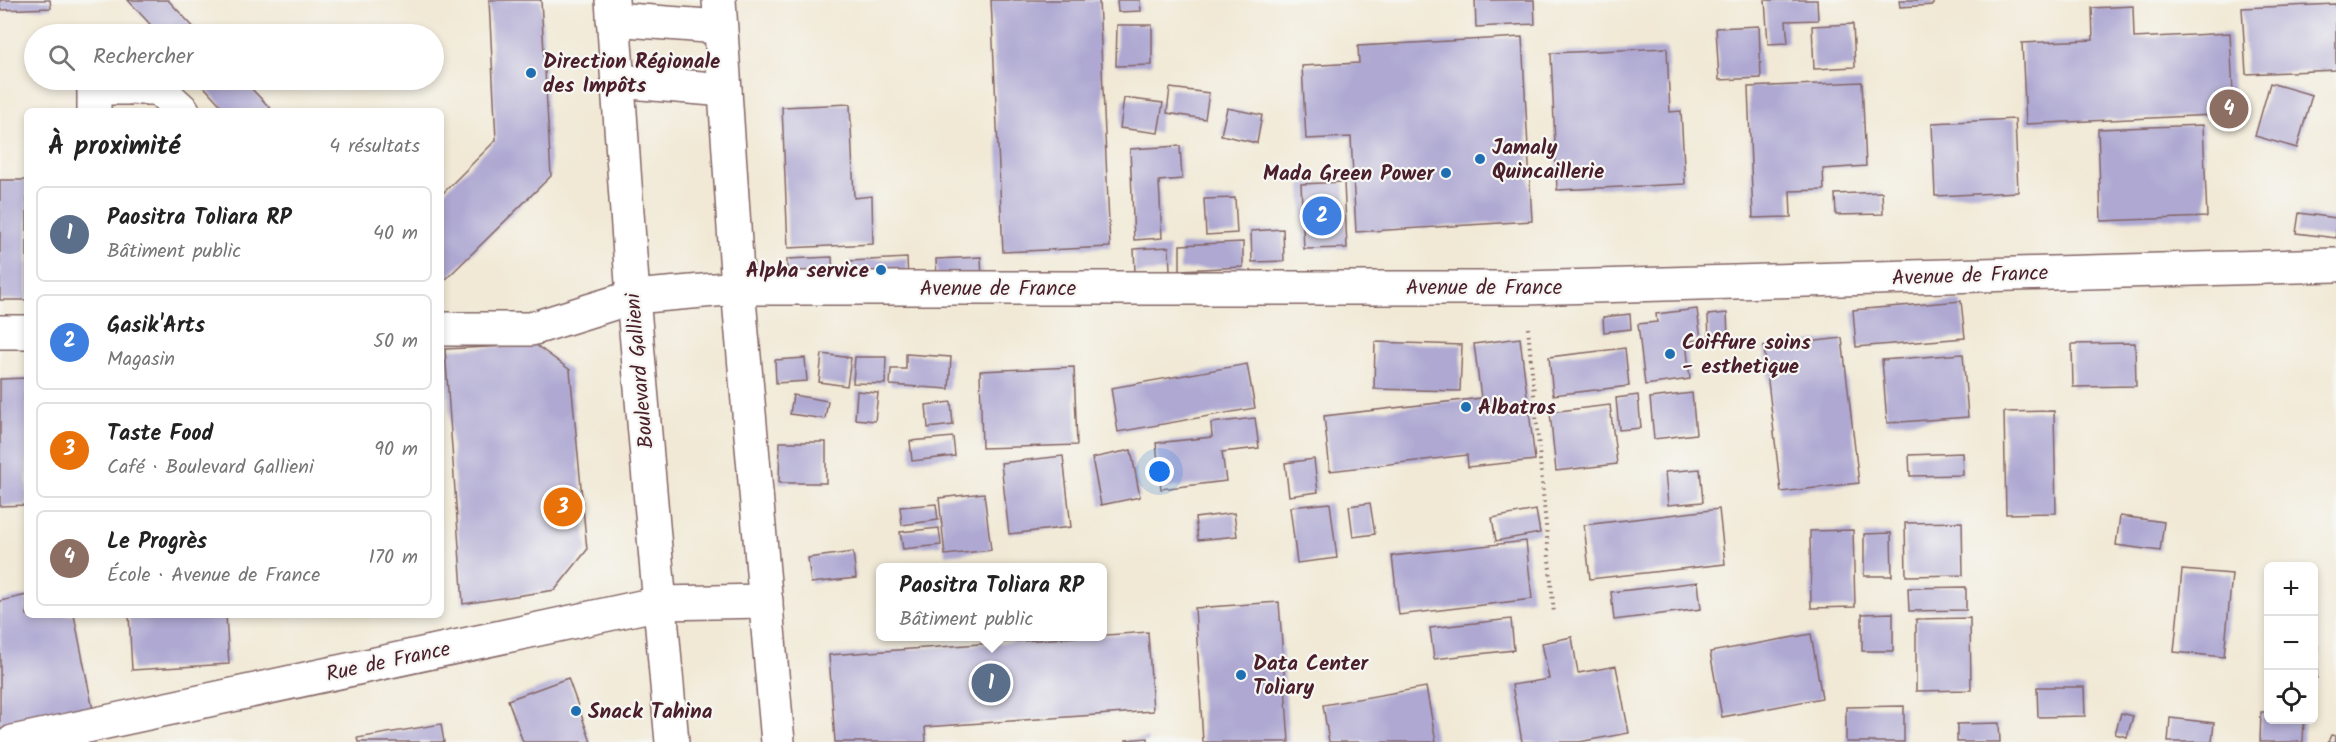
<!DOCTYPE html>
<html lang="fr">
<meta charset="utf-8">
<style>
:root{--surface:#fff;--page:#f2f2f2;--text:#222;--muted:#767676;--line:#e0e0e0;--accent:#db2777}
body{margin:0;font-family:Kalam,sans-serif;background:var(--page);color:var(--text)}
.controls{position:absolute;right:18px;bottom:18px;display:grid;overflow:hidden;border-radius:9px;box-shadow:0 3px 9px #0003}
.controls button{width:54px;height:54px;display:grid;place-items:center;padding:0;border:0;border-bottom:2px solid var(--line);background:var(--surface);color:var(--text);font:30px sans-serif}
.you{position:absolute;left:1160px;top:472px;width:21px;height:21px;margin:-15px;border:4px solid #fff;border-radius:50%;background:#1a73e8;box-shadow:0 0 0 9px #1a73e833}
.badge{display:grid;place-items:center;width:39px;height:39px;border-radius:50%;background:var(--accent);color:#fff;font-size:20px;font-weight:700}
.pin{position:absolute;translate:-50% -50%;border:3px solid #fff;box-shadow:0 2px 6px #0006}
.popup{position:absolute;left:876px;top:563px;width:231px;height:78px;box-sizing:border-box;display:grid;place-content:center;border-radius:9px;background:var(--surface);filter:drop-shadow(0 2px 4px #0005);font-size:20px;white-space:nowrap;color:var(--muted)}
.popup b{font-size:22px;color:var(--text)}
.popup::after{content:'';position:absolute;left:50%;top:100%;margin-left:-12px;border:12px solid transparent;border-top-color:var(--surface)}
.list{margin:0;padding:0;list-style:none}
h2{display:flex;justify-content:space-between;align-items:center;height:78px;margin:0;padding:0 24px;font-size:26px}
h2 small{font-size:20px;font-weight:400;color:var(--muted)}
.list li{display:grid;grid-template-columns:39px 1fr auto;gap:18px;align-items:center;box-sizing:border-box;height:96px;margin:0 12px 12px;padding:0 12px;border:2px solid var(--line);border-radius:9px}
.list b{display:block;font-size:22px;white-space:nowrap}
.list p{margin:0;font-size:20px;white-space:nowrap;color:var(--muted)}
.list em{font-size:20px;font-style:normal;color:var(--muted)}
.icon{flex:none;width:33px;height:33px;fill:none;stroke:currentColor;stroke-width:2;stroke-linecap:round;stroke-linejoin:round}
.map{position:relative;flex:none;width:2336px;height:742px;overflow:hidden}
.search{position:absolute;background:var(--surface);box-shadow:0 3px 9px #0003;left:24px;top:24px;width:420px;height:66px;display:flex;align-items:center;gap:15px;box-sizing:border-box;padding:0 21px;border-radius:33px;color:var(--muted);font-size:22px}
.panel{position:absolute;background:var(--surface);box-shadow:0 3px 9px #0003;left:24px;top:108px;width:420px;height:510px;border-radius:9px}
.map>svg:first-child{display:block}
.building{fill:#aea8d2}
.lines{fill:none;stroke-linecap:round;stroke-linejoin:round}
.minor-casing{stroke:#846666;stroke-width:36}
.major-casing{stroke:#846666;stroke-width:36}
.path{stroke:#846666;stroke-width:4;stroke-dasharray:1.5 4.5;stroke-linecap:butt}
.minor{stroke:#fff;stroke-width:33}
.major{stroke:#fff;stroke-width:33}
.poi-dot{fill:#1f6fb2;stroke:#f6f6f2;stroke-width:2}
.labels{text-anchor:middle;stroke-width:4.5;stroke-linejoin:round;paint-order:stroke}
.poi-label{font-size:21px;font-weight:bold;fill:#4a1f2b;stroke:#f6f6f2;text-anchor:start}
.street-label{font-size:21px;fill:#4a1f2b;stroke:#f6f6f2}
</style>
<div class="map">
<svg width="2336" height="742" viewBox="0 0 2336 742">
<rect width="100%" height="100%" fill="#f6f6f2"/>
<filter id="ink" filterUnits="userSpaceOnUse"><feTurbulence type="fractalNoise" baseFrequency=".0167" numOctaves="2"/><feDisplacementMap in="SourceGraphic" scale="12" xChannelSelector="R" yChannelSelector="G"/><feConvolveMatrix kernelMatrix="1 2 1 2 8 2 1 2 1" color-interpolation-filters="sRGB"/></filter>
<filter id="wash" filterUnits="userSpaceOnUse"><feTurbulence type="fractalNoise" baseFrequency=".008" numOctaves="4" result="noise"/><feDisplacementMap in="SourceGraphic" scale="24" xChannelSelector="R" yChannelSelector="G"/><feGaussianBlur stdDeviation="1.35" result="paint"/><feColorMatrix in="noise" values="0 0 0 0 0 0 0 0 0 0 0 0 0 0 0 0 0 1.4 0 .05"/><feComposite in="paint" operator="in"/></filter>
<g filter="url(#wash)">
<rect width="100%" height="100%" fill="#f1e9d5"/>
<g id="blocks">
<g class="building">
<polygon points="0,0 50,0 51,8 0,10"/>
<polygon points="128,0 168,0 200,34 159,34"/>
<polygon points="489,0 541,0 551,176 441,284 441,195 496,140"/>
<polygon points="991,0 1099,0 1110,247 1003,252"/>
<polygon points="1117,0 1140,0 1141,11 1118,12"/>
<polygon points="1475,0 1534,0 1535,24 1476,27"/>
<polygon points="1765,0 1817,0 1818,20 1786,21 1788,43 1768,44"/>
<polygon points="1899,0 1933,0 1933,5 1900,7"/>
<polygon points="2336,4 2336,70 2246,74 2242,8"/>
<polygon points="2133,6 2134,38 2230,33 2234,114 2026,124 2022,43 2093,40 2092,8"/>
<polygon points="1853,24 1855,67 1814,69 1812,26"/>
<polygon points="1117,25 1152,25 1152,65 1116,66"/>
<polygon points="1759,26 1761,78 1719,80 1716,28"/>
<polygon points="1522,37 1532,221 1356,232 1351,137 1306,139 1302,66 1359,63 1358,46"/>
<polygon points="1667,48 1670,112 1681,111 1685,184 1557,190 1551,53"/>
<polygon points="198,80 243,80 273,111 226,111"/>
<polygon points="1862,82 1866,166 1823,169 1824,190 1790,191 1791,217 1753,218 1748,87"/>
<polygon points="2270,83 2312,95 2297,148 2255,136"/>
<polygon points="1170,88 1209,93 1205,119 1167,113"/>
<polygon points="1124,98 1163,103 1158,133 1120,128"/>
<polygon points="850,104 854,198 872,196 873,244 788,248 782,107"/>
<polygon points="1227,108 1262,115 1257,143 1221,135"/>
<polygon points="2015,119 2018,192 1935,196 1932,123"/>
<polygon points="2203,125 2207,217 2101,221 2098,129"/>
<polygon points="1180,146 1182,179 1159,181 1162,238 1134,240 1130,149"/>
<rect x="0" y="180" width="27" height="120"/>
<polygon points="1344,182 1347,248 1304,249 1301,184"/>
<polygon points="1882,192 1883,214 1836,215 1835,194"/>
<polygon points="1235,198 1237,233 1206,235 1204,199"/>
<polygon points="2299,213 2336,218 2336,238 2296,233"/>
<polygon points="1283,229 1284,261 1252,262 1251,231"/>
<polygon points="1243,242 1243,267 1180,270 1180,245"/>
<polygon points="1169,247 1170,271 1135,273 1134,249"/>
<polygon points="832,257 833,282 787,285 787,259"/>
<polygon points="981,257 982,280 937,282 936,259"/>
<polygon points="907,258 908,281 851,284 850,261"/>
<polygon points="1961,301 1965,338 1856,347 1853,310"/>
<polygon points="1697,309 1701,340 1686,341 1690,379 1645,385 1638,324 1657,322 1656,314"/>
<polygon points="1727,313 1728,339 1709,341 1708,315"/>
<polygon points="1630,314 1631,329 1604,332 1603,317"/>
<polygon points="1520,338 1535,460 1468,467 1467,455 1330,471 1324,416 1481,398 1474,344"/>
<polygon points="1842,338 1859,483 1781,492 1764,347"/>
<polygon points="1375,342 1462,345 1460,391 1374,389"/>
<polygon points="2135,343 2136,386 2073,387 2072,344"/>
<polygon points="536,345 570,370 587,550 555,590 463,604 445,349"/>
<polygon points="1625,348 1629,386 1553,395 1549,357"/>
<polygon points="822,354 851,358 847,386 819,382"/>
<polygon points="906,354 951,357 949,389 890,385 891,369 906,369"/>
<polygon points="1963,354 1968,417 1887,423 1882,360"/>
<polygon points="855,357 886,357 885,384 853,383"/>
<polygon points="805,358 807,381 776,383 775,360"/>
<polygon points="1247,364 1255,408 1118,432 1111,388"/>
<polygon points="1074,367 1077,445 982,448 980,371"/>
<polygon points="27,378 27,505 0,506 0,379"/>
<polygon points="857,391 878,393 875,421 855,419"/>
<polygon points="1692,393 1696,434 1654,439 1650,398"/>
<polygon points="793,395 828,401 825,419 790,414"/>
<polygon points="1638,395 1641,428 1619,430 1616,398"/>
<polygon points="951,402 953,425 928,428 926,405"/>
<polygon points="1610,405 1617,464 1556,471 1550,412"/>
<polygon points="2054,411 2056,513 2006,514 2004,412"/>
<polygon points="1255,418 1259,448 1222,452 1226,481 1161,489 1156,443 1212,437 1211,423"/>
<polygon points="953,437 955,456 912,461 910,441"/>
<polygon points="780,442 826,442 826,483 779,483"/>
<polygon points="1131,450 1140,497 1101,505 1092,458"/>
<polygon points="1962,453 1963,475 1910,476 1909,455"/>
<polygon points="1063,456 1071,527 1009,534 1001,463"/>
<polygon points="1314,459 1318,492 1289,496 1285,463"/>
<polygon points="1700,469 1703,502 1668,505 1665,472"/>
<polygon points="984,493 991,550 945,555 939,498"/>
<polygon points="1330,503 1337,558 1297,563 1290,507"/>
<polygon points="1370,503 1375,534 1353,537 1349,506"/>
<polygon points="936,504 938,520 902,525 900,507"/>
<polygon points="1719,509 1725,564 1590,579 1584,525"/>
<polygon points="1536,510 1540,533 1496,541 1492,518"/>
<polygon points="1234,513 1237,536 1198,540 1195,518"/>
<polygon points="2120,516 2164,522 2160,551 2116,545"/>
<polygon points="1962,522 1963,575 1906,576 1905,523"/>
<polygon points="939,528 941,545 903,549 900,532"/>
<polygon points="1853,530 1855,607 1811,608 1810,531"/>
<polygon points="1891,533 1892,576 1864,576 1864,534"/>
<polygon points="1526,541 1532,599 1399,615 1392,556"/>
<polygon points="853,552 856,578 811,583 808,558"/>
<polygon points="2182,570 2232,574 2224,657 2174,652"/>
<polygon points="1698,582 1701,609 1614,620 1611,592"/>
<polygon points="1966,587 1966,610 1909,611 1908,588"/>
<polygon points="27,595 27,615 74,615 94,715 0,735 0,601"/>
<polygon points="1279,602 1289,742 1203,742 1195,608"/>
<polygon points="1893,613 1893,651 1862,651 1862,614"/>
<polygon points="129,615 226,615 229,664 132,670"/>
<polygon points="1970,618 1971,690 1916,691 1916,619"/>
<polygon points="1511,619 1514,650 1434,659 1430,628"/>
<polygon points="1148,632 1153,711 925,727 926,742 835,742 829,655"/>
<polygon points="1811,634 1822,698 1722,717 1710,652"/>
<polygon points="1572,637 1578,673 1616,666 1629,733 1579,742 1522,742 1512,685 1549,679 1542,643"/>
<polygon points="2314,646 2318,646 2317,678 2314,678"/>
<polygon points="568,678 591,742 523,742 508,700"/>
<polygon points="1426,687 1436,742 1329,742 1323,705"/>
<polygon points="2037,687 2084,687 2085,716 2038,717"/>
<polygon points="1904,706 1904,742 1846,742 1846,707"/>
<polygon points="2261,712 2268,712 2268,720 2304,720 2303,742 2260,742"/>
<polygon points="2121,713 2133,716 2127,737 2115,734"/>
<polygon points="2170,718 2214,723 2212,742 2168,742"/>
<polygon points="1999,723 2000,742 1957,742 1957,724"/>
<polygon points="441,724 444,742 358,742 357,738"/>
<polygon points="2331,735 2336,736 2336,742 2328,742"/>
<polygon points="1148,738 1148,742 1126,742 1126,740"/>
</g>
</g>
</g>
<g filter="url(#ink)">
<use href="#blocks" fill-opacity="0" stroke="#846666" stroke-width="1.5"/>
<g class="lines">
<defs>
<g id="minor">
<polyline points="613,19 720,27"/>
<polyline points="618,81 725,90"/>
<polyline points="94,111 94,88 158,88 183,111"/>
<polyline points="441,329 531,329 633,297 738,288 1524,288 2336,265"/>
<polyline points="0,332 27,332"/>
<polyline points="13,742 660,603 766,601"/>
</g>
<g id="major">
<polyline points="612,0 633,297 672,742"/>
<polyline points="719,0 738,288 778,742"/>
</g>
</defs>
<use href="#minor" class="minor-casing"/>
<use href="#major" class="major-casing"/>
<polyline class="path" points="1528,328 1554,614"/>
<use href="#minor" class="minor"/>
<use href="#major" class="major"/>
</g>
</g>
<g class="poi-dot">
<circle cx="531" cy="73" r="6"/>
<circle cx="1480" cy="159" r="6"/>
<circle cx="1446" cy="173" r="6"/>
<circle cx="881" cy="270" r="6"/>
<circle cx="1670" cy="354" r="6"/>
<circle cx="1466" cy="407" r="6"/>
<circle cx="1241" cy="675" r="6"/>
<circle cx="576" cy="711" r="6"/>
</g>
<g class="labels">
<g class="poi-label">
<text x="543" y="68">Direction Régionale<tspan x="543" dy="24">des Impôts</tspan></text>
<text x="1492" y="154">Jamaly<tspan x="1492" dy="24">Quincaillerie</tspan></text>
<text x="1434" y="180" text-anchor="end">Mada Green Power</text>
<text x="869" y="277" text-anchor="end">Alpha service</text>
<text x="1682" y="349">Coiffure soins<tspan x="1682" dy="24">- esthetique</tspan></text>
<text x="1478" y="414">Albatros</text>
<text x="1253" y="670">Data Center<tspan x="1253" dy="24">Toliary</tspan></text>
<text x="588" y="718">Snack Tahina</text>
</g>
<g class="street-label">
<text transform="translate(1970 275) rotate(-2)" y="7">Avenue de France</text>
<text x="1484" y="294">Avenue de France</text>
<text x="998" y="295">Avenue de France</text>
<text transform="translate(639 371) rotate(-95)" y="7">Boulevard Gallieni</text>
<text transform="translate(388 661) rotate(-12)" y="7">Rue de France</text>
</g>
</g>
</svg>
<div class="controls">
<button>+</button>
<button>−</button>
<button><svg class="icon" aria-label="locate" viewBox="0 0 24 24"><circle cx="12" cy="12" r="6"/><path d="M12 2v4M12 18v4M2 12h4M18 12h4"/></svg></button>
</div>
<div class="you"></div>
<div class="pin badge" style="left:991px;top:683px;background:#5c6f8a">1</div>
<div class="popup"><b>Paositra Toliara RP</b>Bâtiment public</div>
<div class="pin badge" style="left:1322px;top:216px;background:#3f7fe0">2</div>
<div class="pin badge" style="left:563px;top:507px;background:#e8710a">3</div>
<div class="pin badge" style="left:2229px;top:109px;background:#8d6e63">4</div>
<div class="search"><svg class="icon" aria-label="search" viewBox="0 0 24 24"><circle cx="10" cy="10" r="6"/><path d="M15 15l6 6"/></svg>Rechercher</div>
<section class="panel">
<h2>À proximité<small>4 résultats</small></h2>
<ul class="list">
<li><span class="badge" style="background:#5c6f8a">1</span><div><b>Paositra Toliara RP</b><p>Bâtiment public</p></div><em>40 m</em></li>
<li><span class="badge" style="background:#3f7fe0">2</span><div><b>Gasik'Arts</b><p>Magasin</p></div><em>50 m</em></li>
<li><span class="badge" style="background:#e8710a">3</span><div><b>Taste Food</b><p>Café · Boulevard Gallieni</p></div><em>90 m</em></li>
<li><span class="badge" style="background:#8d6e63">4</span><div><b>Le Progrès</b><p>École · Avenue de France</p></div><em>170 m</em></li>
</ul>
</section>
</div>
